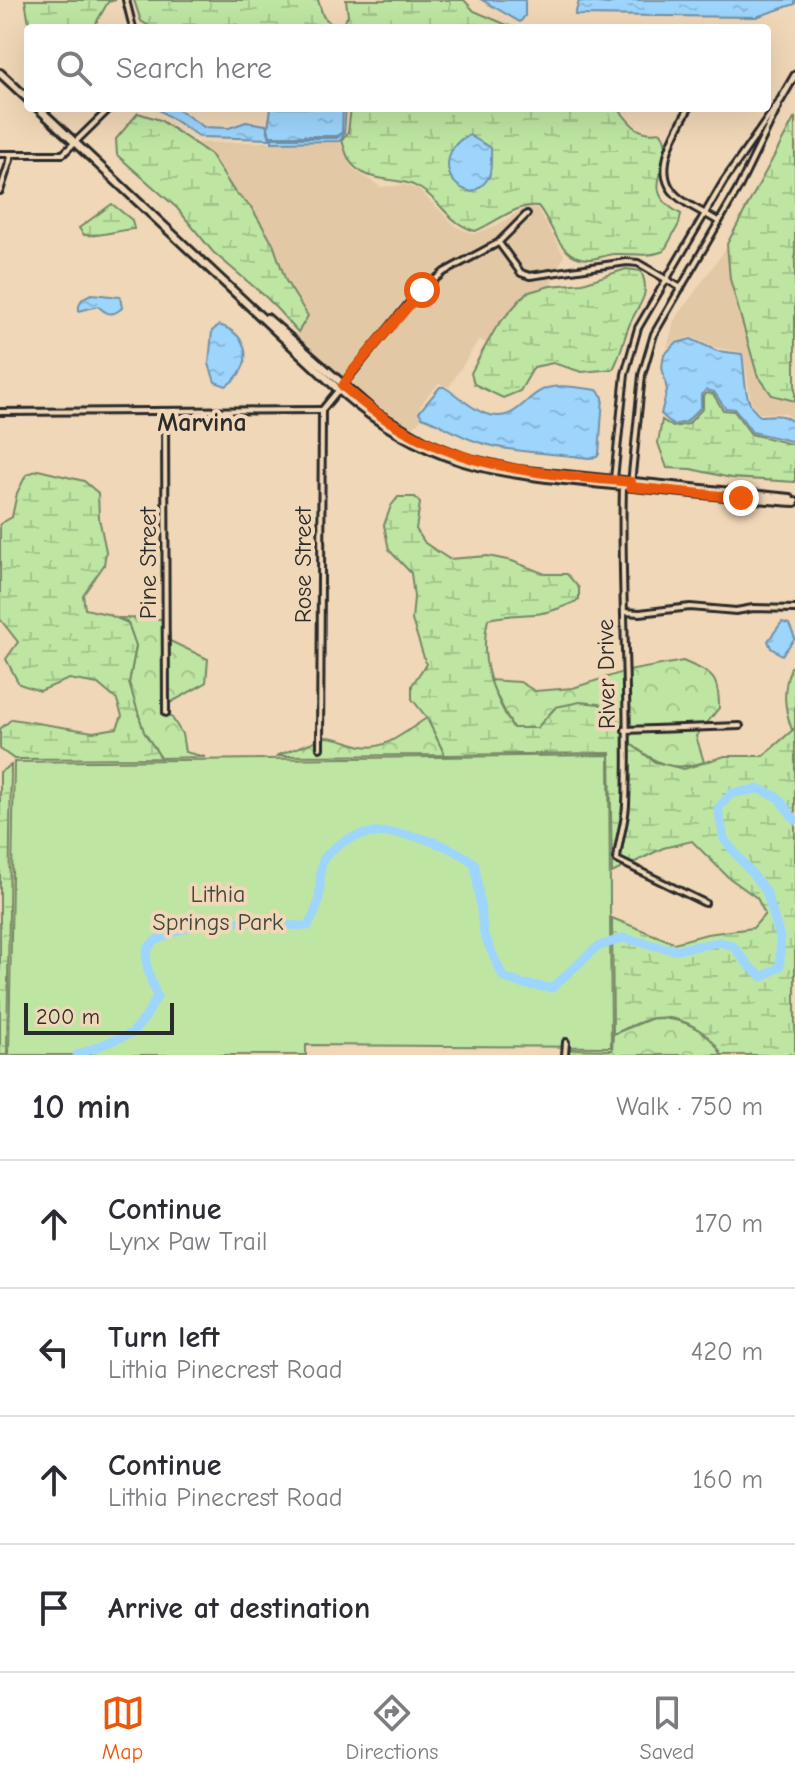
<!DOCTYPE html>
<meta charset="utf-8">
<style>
:root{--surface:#fff;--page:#f7f7f7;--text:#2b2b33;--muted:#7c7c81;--line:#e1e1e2;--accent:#ea580c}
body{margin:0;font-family:"Comic Neue",sans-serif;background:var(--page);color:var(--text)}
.scale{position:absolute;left:24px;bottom:20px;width:150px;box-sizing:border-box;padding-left:8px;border:4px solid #2b2b2b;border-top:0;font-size:22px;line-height:28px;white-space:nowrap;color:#2b2b2b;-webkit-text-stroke:6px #f0d7b7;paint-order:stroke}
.stop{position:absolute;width:24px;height:24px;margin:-18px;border:6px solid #ea580c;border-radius:50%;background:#fff}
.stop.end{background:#ea580c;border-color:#fff;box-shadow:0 2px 8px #0008}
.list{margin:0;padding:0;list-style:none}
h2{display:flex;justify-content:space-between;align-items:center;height:104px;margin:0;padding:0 32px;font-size:34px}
h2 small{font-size:26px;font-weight:400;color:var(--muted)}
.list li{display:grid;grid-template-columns:52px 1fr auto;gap:24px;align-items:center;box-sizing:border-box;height:128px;padding:0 32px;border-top:2px solid var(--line)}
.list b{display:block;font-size:30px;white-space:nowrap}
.list p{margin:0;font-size:26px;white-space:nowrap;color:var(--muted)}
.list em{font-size:26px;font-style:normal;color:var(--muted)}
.icon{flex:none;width:44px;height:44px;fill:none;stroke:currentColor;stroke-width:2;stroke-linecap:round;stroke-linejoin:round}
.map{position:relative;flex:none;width:795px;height:1055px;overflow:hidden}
.search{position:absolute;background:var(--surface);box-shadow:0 8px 32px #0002;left:24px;right:24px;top:24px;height:88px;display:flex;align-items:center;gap:20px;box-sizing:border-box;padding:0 28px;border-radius:8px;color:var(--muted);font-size:30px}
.sheet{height:616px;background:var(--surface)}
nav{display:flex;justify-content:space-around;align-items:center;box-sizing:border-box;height:112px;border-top:2px solid var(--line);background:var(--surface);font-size:22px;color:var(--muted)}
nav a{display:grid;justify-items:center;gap:4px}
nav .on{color:var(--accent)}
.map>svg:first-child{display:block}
.built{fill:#e3c8a6}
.forest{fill:url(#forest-crowns);stroke:#748866;stroke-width:2}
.wetland{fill:url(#wetland-marsh);stroke:#748866;stroke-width:2}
.green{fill:#bee6a2;stroke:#748866;stroke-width:2}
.water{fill:url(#water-ripples);stroke:#6f91a9;stroke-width:2}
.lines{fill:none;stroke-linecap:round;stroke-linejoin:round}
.river{stroke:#9dd5fd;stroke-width:9}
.minor-casing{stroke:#2b2b2b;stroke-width:10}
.tertiary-casing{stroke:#2b2b2b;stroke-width:11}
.secondary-casing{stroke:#2b2b2b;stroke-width:12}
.minor{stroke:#f0d7b7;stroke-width:4}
.tertiary{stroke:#f0d7b7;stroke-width:5}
.secondary{stroke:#f0d7b7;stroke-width:6}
.route{stroke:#ea580c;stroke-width:10}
.labels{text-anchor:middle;stroke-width:8;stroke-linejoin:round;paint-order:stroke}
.street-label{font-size:24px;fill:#2b2b2b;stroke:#f0d7b7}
.park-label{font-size:24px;fill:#41473d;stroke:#f0d7b7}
.neighbourhood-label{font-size:26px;font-weight:bold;fill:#2b2b2b;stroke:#f0d7b7}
</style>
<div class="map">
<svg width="795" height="1055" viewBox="0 0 795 1055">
<defs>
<pattern id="forest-crowns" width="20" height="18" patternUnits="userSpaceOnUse" patternTransform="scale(2)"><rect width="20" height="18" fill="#bee6a2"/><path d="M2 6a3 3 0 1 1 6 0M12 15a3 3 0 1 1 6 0" fill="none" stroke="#a3c58c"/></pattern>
<pattern id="wetland-marsh" width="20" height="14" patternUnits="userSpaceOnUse" patternTransform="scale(2)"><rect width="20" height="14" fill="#bee6a2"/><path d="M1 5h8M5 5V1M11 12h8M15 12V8" fill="none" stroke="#a3c58c"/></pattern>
<pattern id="water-ripples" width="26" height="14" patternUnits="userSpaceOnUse" patternTransform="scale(2)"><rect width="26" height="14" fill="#9dd5fd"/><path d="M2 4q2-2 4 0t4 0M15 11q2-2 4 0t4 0" fill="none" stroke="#87b7d9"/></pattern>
</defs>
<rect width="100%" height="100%" fill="#f0d7b7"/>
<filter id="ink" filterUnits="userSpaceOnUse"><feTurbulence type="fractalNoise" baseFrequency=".0125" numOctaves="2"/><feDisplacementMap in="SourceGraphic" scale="16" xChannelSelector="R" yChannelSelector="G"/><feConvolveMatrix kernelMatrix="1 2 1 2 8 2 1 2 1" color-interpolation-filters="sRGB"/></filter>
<g filter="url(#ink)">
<g class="built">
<polygon points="340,141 353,169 381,187 405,185 419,190 457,227 474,234 495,226 527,207 537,208 564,255 557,270 531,273 523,270 502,243 530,215 526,210 497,240 443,269 413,293 342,382 295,337 308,316 286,281 273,244 251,207 234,191 210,154 196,143"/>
<polygon points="498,246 521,276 530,279 554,277 550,286 526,293 497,326 487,344 479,339 449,387 439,384 429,394 417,411 421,419 410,431 378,411 346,385 416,298 445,275"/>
<polygon points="727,247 730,279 795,401 795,421 785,413 758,413 751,400 743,352 717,348 691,337 675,341 667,349 674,321"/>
</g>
<g class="forest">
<polygon points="118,618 163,619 163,716 168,716 168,711 182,734 185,752 205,757 161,758 144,732 129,683 136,646 128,623"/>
<polygon points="168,620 170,641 208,659 206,683 168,704"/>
<path d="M 683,661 C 712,674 719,675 719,708 L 706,724 L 628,727 L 628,671 Z"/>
<path d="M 791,667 L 795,667 L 795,728 L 792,730 C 784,707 782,691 791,667 Z"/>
<polygon points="623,672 623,732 616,715 556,707 537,728 513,728 489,680 520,682 535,691 573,688"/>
<path d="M 427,718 L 445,755 L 276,756 L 318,740 L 318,750 L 322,750 L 324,737 C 341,737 347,743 362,746 C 386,751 408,729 427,718 Z"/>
<path d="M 701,730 L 696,736 L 704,762 C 670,773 657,763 629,743 L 628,732 Z"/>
<path d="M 653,1018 C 682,1018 708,1028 722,1055 L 568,1055 L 568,1049 L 612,1050 L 613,1034 Z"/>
</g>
<g class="wetland">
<polygon points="25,0 116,0 108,2 96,23 96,28 32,28 29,23"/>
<polygon points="134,0 318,0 323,16 331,24 343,23 348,16 346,0 464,0 474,11 514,28 152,28 141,21"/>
<path d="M 351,108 L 618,108 C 631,125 638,136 661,132 C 681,165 632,187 681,214 L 679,224 L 664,251 C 647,258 632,253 614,254 C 605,255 597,259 588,259 C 558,259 553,223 538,206 C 517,203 495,223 475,231 C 447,222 444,204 421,189 C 402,176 374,184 356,168 C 348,162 345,150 342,140 L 348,133 Z"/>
<polygon points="138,113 160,120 210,154 234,191 251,207 273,244 286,281 308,316 298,332 267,298 213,252 177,208 117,155 116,139"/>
<polygon points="795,117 795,401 772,395 757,374 730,279 727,244"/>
<path d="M 112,204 L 132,220 L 134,229 C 116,230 102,237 84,235 L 79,228 Z"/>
<path d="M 626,269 L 641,271 C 652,297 638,303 629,326 C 623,340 621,355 613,369 L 582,372 L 553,363 L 534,367 L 520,391 L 503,398 L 474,384 L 471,373 L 481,354 L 497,326 L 526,293 L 550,286 L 583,283 Z"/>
<polygon points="707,393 713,394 723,410 734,411 751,434 791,444 795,442 795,482 731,478 691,469 667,468 658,443 662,420 673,427 688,424 703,408 703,396"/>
<polygon points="38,470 84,481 98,493 99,518 106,551 104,565 83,595 85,609 107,614 128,623 136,646 129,683 144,732 161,758 14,759 0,749 0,729 12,719 93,732 117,728 122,716 117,700 98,684 69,679 40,691 19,684 6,659 18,642 0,619 0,524 12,517 17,493 26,475"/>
<path d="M 398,497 L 415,497 L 420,503 L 416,529 L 425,543 L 449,559 L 488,556 L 512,561 L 545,574 L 567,574 L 579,588 L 579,600 C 565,606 550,613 535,614 C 518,615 504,615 488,619 C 478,661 493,693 513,728 L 537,728 L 556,707 L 580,702 L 599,704 L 616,716 L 623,732 L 623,807 L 614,860 L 624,867 L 612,873 L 610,753 L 445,755 L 427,718 L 412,699 L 412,685 L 426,664 L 412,620 L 414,597 L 411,573 L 389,550 L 384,525 L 391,506 Z"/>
<path d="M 795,728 L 795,1055 L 722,1055 C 710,1032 681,1014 654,1018 C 641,1020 626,1029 613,1034 L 612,918 L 674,943 L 707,934 L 753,928 L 765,914 L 757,898 L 728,877 L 692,841 L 663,848 L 631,864 L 620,858 L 629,808 L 628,742 L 655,762 L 684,769 L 725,756 L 763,756 Z"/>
<polygon points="11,765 7,1055 0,1055 0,772"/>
</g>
<polygon class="green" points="609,755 611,1047 306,1045 306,1055 9,1055 14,762"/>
<g class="water">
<polygon points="482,0 525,0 525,16 520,22"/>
<polygon points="622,0 795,0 795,4 756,17 575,15 579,1 608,4"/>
<polygon points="156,108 176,108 204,127 229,128 246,122 266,125 270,138 337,138 344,132 346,108 344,134 340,141 272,142 272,139 200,137"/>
<polygon points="271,108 343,108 342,132 337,136 270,136 268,128"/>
<path d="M 469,135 L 491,148 C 491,171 494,180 472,192 C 439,185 442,146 469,135 Z"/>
<path d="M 92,294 L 120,297 L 122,308 C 112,317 106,314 98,306 L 79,311 C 78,301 83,297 92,294 Z"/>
<path d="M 219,325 C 252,335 254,368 226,386 L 215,382 L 209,364 L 212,331 Z"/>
<path d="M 691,339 L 717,351 L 742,354 C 746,375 742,403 760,416 C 775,415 784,413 795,424 L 795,439 L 791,441 L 752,432 L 735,409 L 725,408 L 714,392 L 706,390 L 701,395 L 701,407 L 686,422 L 673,425 L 661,414 L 667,390 L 662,367 L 664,355 L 676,343 Z"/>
<path d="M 440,387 L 444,387 C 458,395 471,409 486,414 C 517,424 524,395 547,388 C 562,384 581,388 597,390 L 603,397 L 599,454 L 597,457 L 589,458 C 552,453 513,453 478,442 C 457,436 441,423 422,417 L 419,412 Z"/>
<polygon points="782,622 789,624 795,638 782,655 771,648 768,641"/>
</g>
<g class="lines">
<path class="river" d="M 77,1055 L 132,1033 L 145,1018 L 157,997 C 153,984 142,962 148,949 C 152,941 160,938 168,935 C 219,912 257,925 308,926 C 312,919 316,911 318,903 C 322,890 318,872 323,860 C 324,858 330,852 331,851 C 365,816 442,837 475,864 L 484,935 L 503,977 L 522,984 L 552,988 L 597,947 L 623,938 L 674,950 L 720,942 L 733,946 L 751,968 L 763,977 L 780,966 L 780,937 L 766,891 L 724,839 L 718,808 L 732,793 L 759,789 L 778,797 L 795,820"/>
<defs>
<g id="minor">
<polyline points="126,0 133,28"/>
<path d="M 689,108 C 676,131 651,172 676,195 C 687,206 706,213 719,222"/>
<polyline points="0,154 63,154 110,108"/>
<polyline points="0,191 12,154"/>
<polyline points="499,243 521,273 530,276 627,262 638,263 681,288"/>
<polyline points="0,412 322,410"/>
<polyline points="165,412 166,713"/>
<polyline points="614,479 625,374 638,328 724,181 780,101"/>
<polyline points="631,484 642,375 654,334 738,189 778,107"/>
<path d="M 623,486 C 620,592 630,699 626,805 C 625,824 618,842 617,860 L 705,903"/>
<polyline points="624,612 640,613 690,607 736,611 753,608 795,609"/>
<polyline points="625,730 740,726"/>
<polyline points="320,748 322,410 415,296 444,272 498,243 527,214"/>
<polyline points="565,1055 566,1042"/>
</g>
<polyline id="tertiary" points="780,101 795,75"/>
<g id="secondary">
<polyline points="0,73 28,99"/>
<path d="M 38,108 L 340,391 C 434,473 506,474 624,486 C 681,492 738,498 795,502"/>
<polyline points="267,318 376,413 428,443 465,458 517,470 790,498"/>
</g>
</defs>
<use href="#minor" class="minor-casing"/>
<use href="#tertiary" class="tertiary-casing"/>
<use href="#secondary" class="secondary-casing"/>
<use href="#minor" class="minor"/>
<use href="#tertiary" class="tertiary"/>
<use href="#secondary" class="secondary"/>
</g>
</g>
<g class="lines" filter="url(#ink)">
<path class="route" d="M 422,290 L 352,372 L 343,386 C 433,467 517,471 631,482 L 631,487 L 741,498"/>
</g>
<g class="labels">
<g class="street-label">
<text transform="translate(148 563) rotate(-90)" y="8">Pine Street</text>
<text transform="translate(303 565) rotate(-90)" y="8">Rose Street</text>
<text transform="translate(606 674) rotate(-91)" y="8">River Drive</text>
</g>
<g class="park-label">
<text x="218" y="902">Lithia<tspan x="218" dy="28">Springs Park</tspan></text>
</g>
<g class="neighbourhood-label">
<text x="202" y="431">Marvina</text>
</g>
</g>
</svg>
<div class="scale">200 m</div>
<div class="stop" style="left:422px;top:290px"></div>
<div class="stop end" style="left:741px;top:498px"></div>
<div class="search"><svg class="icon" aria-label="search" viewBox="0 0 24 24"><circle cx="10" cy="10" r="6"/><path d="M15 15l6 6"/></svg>Search here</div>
</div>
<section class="sheet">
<h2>10 min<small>Walk · 750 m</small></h2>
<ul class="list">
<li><svg class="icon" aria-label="ahead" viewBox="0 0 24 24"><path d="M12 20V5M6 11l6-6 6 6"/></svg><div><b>Continue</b><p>Lynx Paw Trail</p></div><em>170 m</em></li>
<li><svg class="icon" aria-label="left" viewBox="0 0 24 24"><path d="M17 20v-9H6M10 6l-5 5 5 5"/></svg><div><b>Turn left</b><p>Lithia Pinecrest Road</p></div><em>420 m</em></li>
<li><svg class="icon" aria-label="ahead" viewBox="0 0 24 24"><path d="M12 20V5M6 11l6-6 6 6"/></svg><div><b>Continue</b><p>Lithia Pinecrest Road</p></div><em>160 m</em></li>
<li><svg class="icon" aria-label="arrive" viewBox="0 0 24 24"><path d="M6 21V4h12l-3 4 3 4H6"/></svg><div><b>Arrive at destination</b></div></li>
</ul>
</section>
<nav>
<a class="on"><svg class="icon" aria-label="map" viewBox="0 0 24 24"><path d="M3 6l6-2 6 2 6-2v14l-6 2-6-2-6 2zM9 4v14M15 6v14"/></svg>Map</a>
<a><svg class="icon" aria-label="directions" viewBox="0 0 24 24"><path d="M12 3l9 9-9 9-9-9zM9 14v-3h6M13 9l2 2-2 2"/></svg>Directions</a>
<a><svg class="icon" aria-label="saved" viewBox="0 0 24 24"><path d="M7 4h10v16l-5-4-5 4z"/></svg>Saved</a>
</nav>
